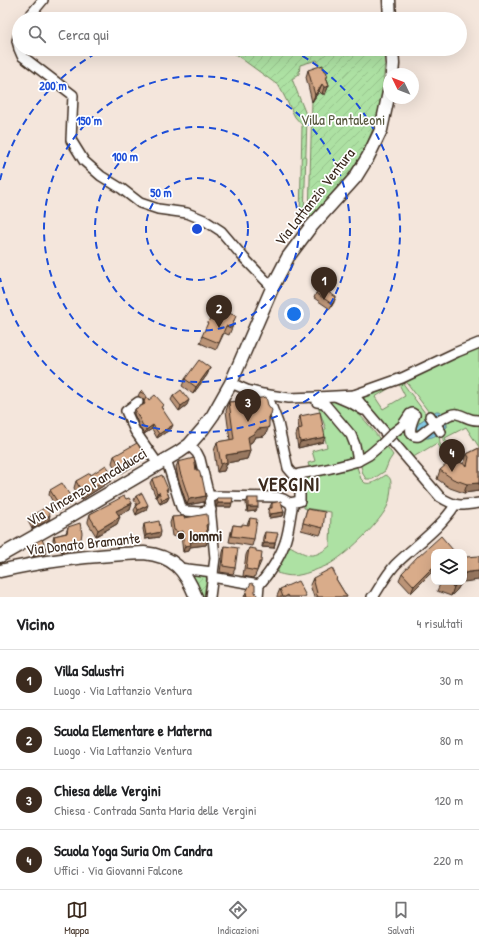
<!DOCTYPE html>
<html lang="it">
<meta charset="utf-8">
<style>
:root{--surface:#fff;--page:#f6f6f6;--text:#202124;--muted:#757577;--line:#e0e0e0;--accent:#3b2a1e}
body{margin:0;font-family:"Patrick Hand",sans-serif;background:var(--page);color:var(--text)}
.controls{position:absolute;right:12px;bottom:12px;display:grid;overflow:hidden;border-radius:8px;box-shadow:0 4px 16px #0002}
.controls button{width:36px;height:36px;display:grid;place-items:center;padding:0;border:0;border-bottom:1px solid var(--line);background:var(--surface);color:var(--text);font:20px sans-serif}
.compass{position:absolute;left:383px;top:68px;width:36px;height:36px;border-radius:50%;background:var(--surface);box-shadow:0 4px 16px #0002;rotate:313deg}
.you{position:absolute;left:294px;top:314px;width:14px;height:14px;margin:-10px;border:3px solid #fff;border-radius:50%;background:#1a73e8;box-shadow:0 0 0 6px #1a73e833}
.badge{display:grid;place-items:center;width:26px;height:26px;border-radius:50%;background:var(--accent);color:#fff;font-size:13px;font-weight:700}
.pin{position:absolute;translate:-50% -33px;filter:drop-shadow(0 1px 2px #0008)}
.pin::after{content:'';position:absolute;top:21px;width:14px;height:12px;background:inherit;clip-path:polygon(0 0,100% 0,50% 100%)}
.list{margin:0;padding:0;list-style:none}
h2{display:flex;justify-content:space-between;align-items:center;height:52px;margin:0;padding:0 16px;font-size:17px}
h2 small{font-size:13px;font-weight:400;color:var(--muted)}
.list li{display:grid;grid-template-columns:26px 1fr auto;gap:12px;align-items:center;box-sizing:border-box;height:60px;padding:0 16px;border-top:1px solid var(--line)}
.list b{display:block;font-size:15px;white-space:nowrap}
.list p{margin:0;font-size:13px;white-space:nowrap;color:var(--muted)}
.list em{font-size:13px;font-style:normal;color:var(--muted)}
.icon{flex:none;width:22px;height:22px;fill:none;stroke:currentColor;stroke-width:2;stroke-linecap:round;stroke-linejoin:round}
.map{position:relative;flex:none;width:479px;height:597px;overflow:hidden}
.search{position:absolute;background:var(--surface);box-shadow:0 4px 16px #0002;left:12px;right:12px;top:12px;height:44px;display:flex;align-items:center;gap:10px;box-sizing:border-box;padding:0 14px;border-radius:22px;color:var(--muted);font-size:15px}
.sheet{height:292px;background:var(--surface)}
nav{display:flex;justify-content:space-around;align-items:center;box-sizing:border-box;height:56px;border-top:1px solid var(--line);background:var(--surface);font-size:11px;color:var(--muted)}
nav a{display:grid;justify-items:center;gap:2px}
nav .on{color:var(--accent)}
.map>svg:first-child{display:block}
.grass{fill:#ade1a3;stroke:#748660}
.garden{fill:url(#garden-furrows);stroke:#748660}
.water{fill:url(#water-waves);stroke:#678b96}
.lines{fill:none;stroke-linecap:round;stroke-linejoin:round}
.minor-casing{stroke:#3b2a1e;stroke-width:12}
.major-casing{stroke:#3b2a1e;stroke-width:15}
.minor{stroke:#fff;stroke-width:9}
.major{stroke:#fff;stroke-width:12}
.minor-bridge-casing{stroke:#3b2a1e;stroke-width:12;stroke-linecap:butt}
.minor-bridge{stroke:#fff;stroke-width:9}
.wall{fill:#bb9477;stroke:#3b2a1e}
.shaded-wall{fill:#987861;stroke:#3b2a1e}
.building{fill:#d9ac8a;stroke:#3b2a1e}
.ring{fill:none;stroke:#1d4ed8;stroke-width:2;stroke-dasharray:7 5}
.poi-dot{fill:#3b2a1e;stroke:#fff;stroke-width:1.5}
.labels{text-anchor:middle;stroke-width:3.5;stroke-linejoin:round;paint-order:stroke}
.park-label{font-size:15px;fill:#58583f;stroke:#fff}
.street-label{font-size:15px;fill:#3b2a1e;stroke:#fff}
.poi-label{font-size:15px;font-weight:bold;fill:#3b2a1e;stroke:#fff;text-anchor:start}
.district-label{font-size:19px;font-weight:bold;letter-spacing:1px;fill:#3b2a1e;stroke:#fff}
.centre{fill:#1d4ed8;stroke:#fff;stroke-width:2}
.ring-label{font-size:12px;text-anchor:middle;font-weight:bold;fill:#1d4ed8;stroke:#fff;stroke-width:3.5;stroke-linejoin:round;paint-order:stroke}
</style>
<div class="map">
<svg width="479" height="597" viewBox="0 0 479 597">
<defs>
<pattern id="garden-furrows" width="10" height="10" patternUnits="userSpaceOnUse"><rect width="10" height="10" fill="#ade1a3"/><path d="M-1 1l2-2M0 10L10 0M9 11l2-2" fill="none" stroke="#96c18c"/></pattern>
<pattern id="water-waves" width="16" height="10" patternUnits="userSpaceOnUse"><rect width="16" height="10" fill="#84cbe6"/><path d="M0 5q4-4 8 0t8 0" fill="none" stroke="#73aec5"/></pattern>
</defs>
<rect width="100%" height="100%" fill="#f4e6dc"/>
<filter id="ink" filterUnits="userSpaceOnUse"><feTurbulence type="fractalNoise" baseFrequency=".025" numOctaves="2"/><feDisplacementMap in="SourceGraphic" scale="8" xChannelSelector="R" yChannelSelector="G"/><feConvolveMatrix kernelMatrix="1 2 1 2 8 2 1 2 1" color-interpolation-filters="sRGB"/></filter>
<g filter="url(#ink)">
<g class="grass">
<polygon points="479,346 479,417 445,415 438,411 431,415 405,380"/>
<polygon points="402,382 428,417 420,422 419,433 414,435 414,421 389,434 361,401 364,396 393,386 375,397 383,409 405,396 399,384"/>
<path d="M 325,401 C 329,401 333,401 337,402 C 358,407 370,427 382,442 L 358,459 L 357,445 Z"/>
<polygon points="317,404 321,405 348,435 356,459 310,470 308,463 315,461 312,451 327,447 323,430 326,429"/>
<polygon points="447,418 456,418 477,425 479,424 479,447 466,427 445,438 452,451 450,452 443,440 443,436 442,432 447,427"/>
<path d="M 404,427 C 412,427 419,435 428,438 L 439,433 L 440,444 L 447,454 L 445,456 L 437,443 L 410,459 L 391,437 Z"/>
<polygon points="386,445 393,455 389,461 385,471 373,479 366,479 363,474 360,462"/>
<path d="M 356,464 L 361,479 L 365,483 C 373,485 379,479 386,475 C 392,478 391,483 391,488 C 390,495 390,501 387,507 C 378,525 346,555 328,565 C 321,568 306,574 299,575 C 292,577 284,575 277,573 L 288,545 C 307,555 311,561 330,546 L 331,512 L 304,508 L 301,477 Z"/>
</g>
<g class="garden">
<path d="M 225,49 L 263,49 L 350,54 L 351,49 L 384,49 C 387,90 376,134 353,168 C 349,174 344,179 339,185 C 329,196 319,208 309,219 L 312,100 L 315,98 L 316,94 L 321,93 L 322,94 L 324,78 L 317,60 L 300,65 L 299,74 L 292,79 L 307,117 L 304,219 L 300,219 L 302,125 L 295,117 L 279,86 L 235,54 Z"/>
<polygon points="190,573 207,576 204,597 201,597"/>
</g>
<path class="water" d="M 436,411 C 443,411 446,417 450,421 L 446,424 L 447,427 C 440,433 433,439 424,438 L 416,428 L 420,422 Z"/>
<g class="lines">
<defs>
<g id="minor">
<polyline points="27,19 43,0"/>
<polyline points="19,34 17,41 19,48"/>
<polyline points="19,49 22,56 73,95 71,140 84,161 101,176 122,189 140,203 158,209 187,213 204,220 221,231 244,258 269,284 273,286"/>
<polyline points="231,383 247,390 263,394 289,398 317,397 354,395 402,378 457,352 479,343"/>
<polyline points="267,395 278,423 288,468 294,475 300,479"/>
<path d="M 354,395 L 370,415 L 440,497 C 456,507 460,506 479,503"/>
<polyline points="337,397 353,404 363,410"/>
<polyline points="138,402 126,411 135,431 158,464"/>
<polyline points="430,416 441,432"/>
<path d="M 393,433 L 402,426 L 410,414 L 412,413 L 415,415 C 412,422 405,438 419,436 C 427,430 448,412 457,414 C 466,416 470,421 479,420"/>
<polyline points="189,445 197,453 200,459 209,496 215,558 210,597"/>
<polyline points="166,459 181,507 184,511 201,512 211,510"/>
<polyline points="358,461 369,455 382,444"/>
<path d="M 209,496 L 277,497 L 283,499 L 290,503 L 292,508 C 290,518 289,529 286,539 C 281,557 271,571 259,585"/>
<path d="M 290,503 L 300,501 L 300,479 L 299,474 C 320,471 338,467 358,461 L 355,445 L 351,435 L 324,403 L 317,402 L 317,397"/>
<polyline points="179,568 213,572"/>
<polyline points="212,577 259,585 258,597"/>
<path d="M 372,597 L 374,596 C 381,585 387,574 395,565 C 414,546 441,528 455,505"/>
</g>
<g id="major">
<polyline points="389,0 390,19"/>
<polyline points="392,74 393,64 392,49"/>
<polyline points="0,556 60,522 179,452 189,445 203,429 213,415 231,383 273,286 288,257 309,229 355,178 368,157 381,130 389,92"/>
<path d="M 0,571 C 47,560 96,555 144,553 C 174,556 185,570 196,597"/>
</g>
</defs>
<use href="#minor" class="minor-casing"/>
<use href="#major" class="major-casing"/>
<use href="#minor" class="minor"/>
<use href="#major" class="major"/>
<defs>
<polyline id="minor-bridge" points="382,444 393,433"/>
</defs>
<use href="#minor-bridge" class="minor-bridge-casing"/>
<use href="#minor-bridge" class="minor-bridge"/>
</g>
<g class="wall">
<polygon points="308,70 327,79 329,85 326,92 325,94 322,94 319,91 312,102 306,77"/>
<polygon points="316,293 334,302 330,309 314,298"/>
<polygon points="215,307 234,323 229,335 224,333 216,350 200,343"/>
<polygon points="210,368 207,375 193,394 182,386 185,379"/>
<polygon points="142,390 149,400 163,409 162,409 171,429 157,438 152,429 144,434 140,428 134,414 135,409 143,405 144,402 143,399 138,396 140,392"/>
<polygon points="173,396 187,405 179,411 171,400"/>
<polygon points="241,398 256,399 268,405 271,414 269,420 266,434 264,436 255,437 252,442 249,444 250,451 247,459 227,463 224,471 217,472 214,451 217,442 230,440 226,411 229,402 239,401"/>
<polygon points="300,416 323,442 298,448 296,435 298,429 299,429 298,422"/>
<polygon points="479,448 479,491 464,493 450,488 437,479 440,470 450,464 460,462 465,465 464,463 467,454"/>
<polygon points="144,454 141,461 119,475 112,463 114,456"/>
<polygon points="178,462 196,470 206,496 204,502 187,505 178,478 176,467"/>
<polygon points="91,475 111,481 81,500 74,488 76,481"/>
<polygon points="152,479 168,489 167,491 169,497 167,501 160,504 157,497 156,497 150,483"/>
<polygon points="50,490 70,504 58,511 49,495"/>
<polygon points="136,496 146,510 136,515 134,510 137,505 134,500"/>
<polygon points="217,498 231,507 216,507 216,502"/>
<polygon points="248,498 256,511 247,512 246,503"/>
<polygon points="126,499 132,503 130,510 118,515 117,524 96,536 88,523 88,521 90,514"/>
<polygon points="272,503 284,512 283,516 269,518 268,512 269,508 271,508 270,506"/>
<polygon points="307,509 323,528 320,535 301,530"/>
<polygon points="30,517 49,520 32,529 28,521"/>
<polygon points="172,517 184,518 208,524 207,529 208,539 206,545 190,547 189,551 183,552 181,536 176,537 172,536 170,523"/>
<polygon points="250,518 254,539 252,546 229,542 231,532 233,525 241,526 247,525"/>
<polygon points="144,524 160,537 145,539 143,529"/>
<polygon points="68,527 80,545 78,549 71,549 64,552 62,552 60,549 57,550 56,548 54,548 53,540 54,536 66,533"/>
<polygon points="265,532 275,543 274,548 262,547 263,537"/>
<polygon points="32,544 46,549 45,554 33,557 30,548"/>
<polygon points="225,546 235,568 233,574 220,572 223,552"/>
<polygon points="249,548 256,551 261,562 254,578 243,576 246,555"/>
<polygon points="434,552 434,572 433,573 432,572 411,593 399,580 402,573 419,556"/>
<polygon points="313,578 337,578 336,579 347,597 314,597 310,585"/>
<polygon points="441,582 463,582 462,582 457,590 451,596 437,591"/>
<polygon points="280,589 305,597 277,597 277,596"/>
<polygon points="246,592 255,592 256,597 244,597"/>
</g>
<g class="shaded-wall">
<polygon points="322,84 319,91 312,102 315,95"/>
<polygon points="329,85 326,92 325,94 322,94 324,87"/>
<polygon points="336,297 334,302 330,309 332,304"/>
<polygon points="210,368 207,375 193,394 196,387"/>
<polygon points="189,400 187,405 179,411 181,406"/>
<polygon points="153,425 152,429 144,434 146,430"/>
<polygon points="173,425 171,429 157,438 159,434"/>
<polygon points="269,426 266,434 264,436 255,437 252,442 244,446 248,437 258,429"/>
<polygon points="325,437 323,442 298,448 300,442"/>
<polygon points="250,451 247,459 227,463 224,471 217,472 221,464 226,455"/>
<polygon points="144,454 141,461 119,475 121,468"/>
<polygon points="113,475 111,481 81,500 83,494"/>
<polygon points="479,483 479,491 464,493 467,484"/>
<polygon points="159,492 157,497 156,497 157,493"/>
<polygon points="206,496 204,502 187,505 189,499"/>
<polygon points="169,497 167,501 160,504 162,500"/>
<polygon points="72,499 70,504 58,511 60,506"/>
<polygon points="132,503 130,510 113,517 116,511"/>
<polygon points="218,503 232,503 231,507 216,507"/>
<polygon points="148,505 146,510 136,515 138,510"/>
<polygon points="248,507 258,507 256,511 247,512"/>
<polygon points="284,512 283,516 269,518 270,514"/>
<polygon points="50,515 49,520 32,529 34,524"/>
<polygon points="120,517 117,524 96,536 98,530"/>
<polygon points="183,531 181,536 176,537 178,532"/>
<polygon points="161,532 160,537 145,539 146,535"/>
<polygon points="208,539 206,545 190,547 189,551 183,552 185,546 190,542"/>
<polygon points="58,543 56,548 54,548 56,544"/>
<polygon points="264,543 275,543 274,548 262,547"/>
<polygon points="62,544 60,549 57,550 58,545"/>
<polygon points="73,545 80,545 78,549 71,549 64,552 62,552 63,547"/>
<polygon points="46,549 45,554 33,557 35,552"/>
<polygon points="434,566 432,572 411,593 414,586"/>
<polygon points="479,571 479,580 464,582 464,575 465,573 469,572"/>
<polygon points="459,582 463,582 462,582 457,590 451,596 454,587"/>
</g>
<g class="building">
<polygon points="323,65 323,68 324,68 325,71 326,71 328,77 326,77 329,85 327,87 324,87 322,84 315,95 308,70"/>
<polygon points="320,287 336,297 332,304 316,293"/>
<polygon points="215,307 236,316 231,328 226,326 219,343 202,336"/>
<polygon points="199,360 210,368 196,387 185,379"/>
<polygon points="142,390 149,400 155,395 164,405 161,407 173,425 159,434 153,425 146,430 142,424 135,409 145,404 144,402 146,397 145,394 140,392"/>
<polygon points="181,390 189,400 181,406 173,396"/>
<polygon points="248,392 252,394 256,399 266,397 268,405 272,410 271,414 269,417 269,426 267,428 258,429 255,433 248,437 250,451 226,455 227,462 221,464 217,442 234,439 229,402 240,401 241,398 243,395"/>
<polygon points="320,412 325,437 300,442 298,429 302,428 300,416"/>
<polygon points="137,443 144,454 121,468 114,456"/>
<polygon points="479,448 479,483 467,484 453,479 440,470 448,463 450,464 456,459 460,462 467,466 469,457 467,454"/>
<polygon points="194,458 196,470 199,470 201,477 202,477 206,496 189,499 180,472 178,462"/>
<polygon points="106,465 113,475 83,494 76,481 90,473 91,475"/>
<polygon points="162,475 168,489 166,489 169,497 162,500 159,492 157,493 152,479"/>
<polygon points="62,483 72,499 60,506 50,490"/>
<polygon points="142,493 148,505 138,510 136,505 140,503 136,496"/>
<polygon points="124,496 126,499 129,498 132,503 116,511 120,517 98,530 90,517 90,514"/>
<polygon points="217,498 233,498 232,503 218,503"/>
<rect x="248" y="498" width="10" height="9"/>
<polygon points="281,501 284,512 270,514 269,508 272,508 272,503"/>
<polygon points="46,507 50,515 34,524 30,517"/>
<polygon points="307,509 325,512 323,528 303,523"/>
<polygon points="207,514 208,524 206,525 208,539 190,542 191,545 185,546 183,531 178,532 174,530 172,517 184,516 184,518"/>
<polygon points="250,518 257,519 254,539 231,536 233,525 242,526 242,524 249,525"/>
<polygon points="159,521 161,532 146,535 144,524"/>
<polygon points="80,523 82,533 80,545 73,545 65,547 63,547 62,544 58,545 58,543 56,544 54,536 67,533 68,527"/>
<polygon points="265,532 278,533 275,543 264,543"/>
<polygon points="441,536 453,550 451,552 434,552 434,566 414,586 402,573 418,556 419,556"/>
<polygon points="42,539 46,549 35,552 32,544"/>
<polygon points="225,546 238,548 235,568 223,566"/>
<polygon points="249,548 256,549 256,551 262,552 261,562 259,562 257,571 246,569"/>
<polygon points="479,556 479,571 469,572 465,573 464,575 464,559 466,557"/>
<polygon points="332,568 337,578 336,579 347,597 318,597 316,593 317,593 313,578"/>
<polygon points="298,581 306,596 304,597 289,597 288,595 285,597 283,597 280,589"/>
<polygon points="441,582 459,582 454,587"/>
<polygon points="251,583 255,585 255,592 257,595 256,597 247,597 246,592"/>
</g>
</g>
<g class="ring">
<circle cx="197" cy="229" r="51"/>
<circle cx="197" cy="229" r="102"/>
<circle cx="197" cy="229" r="153"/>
<path d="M0 180A203 203 0 0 1 102 50M292 50A203 203 0 1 1 0 278"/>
</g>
<circle class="poi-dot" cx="181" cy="536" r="4"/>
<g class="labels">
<g class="park-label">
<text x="343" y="125">Villa Pantaleoni</text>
</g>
<g class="street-label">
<text transform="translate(315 197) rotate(-52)" y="5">Via Lattanzio Ventura</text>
<text transform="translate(87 487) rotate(-31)" y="5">Via Vincenzo Pancalducci</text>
<text transform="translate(83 544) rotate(-6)" y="5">Via Donato Bramante</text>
</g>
<g class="poi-label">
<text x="189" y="541">Iommi</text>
</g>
<g class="district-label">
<text x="289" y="491">VERGINI</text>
</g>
</g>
<circle cx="197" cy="229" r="6" class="centre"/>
<g class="ring-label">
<text x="53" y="90">200 m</text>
<text x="89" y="125">150 m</text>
<text x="125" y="161">100 m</text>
<text x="161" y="197">50 m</text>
</g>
</svg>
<div class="controls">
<button><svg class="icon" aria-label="layers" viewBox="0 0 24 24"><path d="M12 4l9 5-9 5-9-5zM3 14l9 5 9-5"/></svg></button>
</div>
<svg class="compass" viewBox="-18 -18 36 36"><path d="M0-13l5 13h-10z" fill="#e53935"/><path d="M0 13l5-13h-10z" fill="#757577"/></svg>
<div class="you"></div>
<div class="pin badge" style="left:324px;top:300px">1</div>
<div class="pin badge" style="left:219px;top:328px">2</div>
<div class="pin badge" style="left:248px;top:422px">3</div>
<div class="pin badge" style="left:452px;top:472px">4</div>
<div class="search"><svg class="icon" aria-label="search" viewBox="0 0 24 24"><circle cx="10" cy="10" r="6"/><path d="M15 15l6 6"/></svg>Cerca qui</div>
</div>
<section class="sheet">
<h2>Vicino<small>4 risultati</small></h2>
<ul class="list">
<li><span class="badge">1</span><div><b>Villa Salustri</b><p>Luogo · Via Lattanzio Ventura</p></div><em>30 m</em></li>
<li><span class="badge">2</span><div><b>Scuola Elementare e Materna</b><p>Luogo · Via Lattanzio Ventura</p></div><em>80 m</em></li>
<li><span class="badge">3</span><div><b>Chiesa delle Vergini</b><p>Chiesa · Contrada Santa Maria delle Vergini</p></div><em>120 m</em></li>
<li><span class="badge">4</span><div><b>Scuola Yoga Suria Om Candra</b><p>Uffici · Via Giovanni Falcone</p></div><em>220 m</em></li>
</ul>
</section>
<nav>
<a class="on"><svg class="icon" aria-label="map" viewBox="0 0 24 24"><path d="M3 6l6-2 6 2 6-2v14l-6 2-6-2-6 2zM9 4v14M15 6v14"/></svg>Mappa</a>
<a><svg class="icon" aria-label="directions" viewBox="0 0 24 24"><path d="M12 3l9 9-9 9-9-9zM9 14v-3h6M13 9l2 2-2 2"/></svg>Indicazioni</a>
<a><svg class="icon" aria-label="saved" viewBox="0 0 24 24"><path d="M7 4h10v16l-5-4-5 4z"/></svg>Salvati</a>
</nav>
